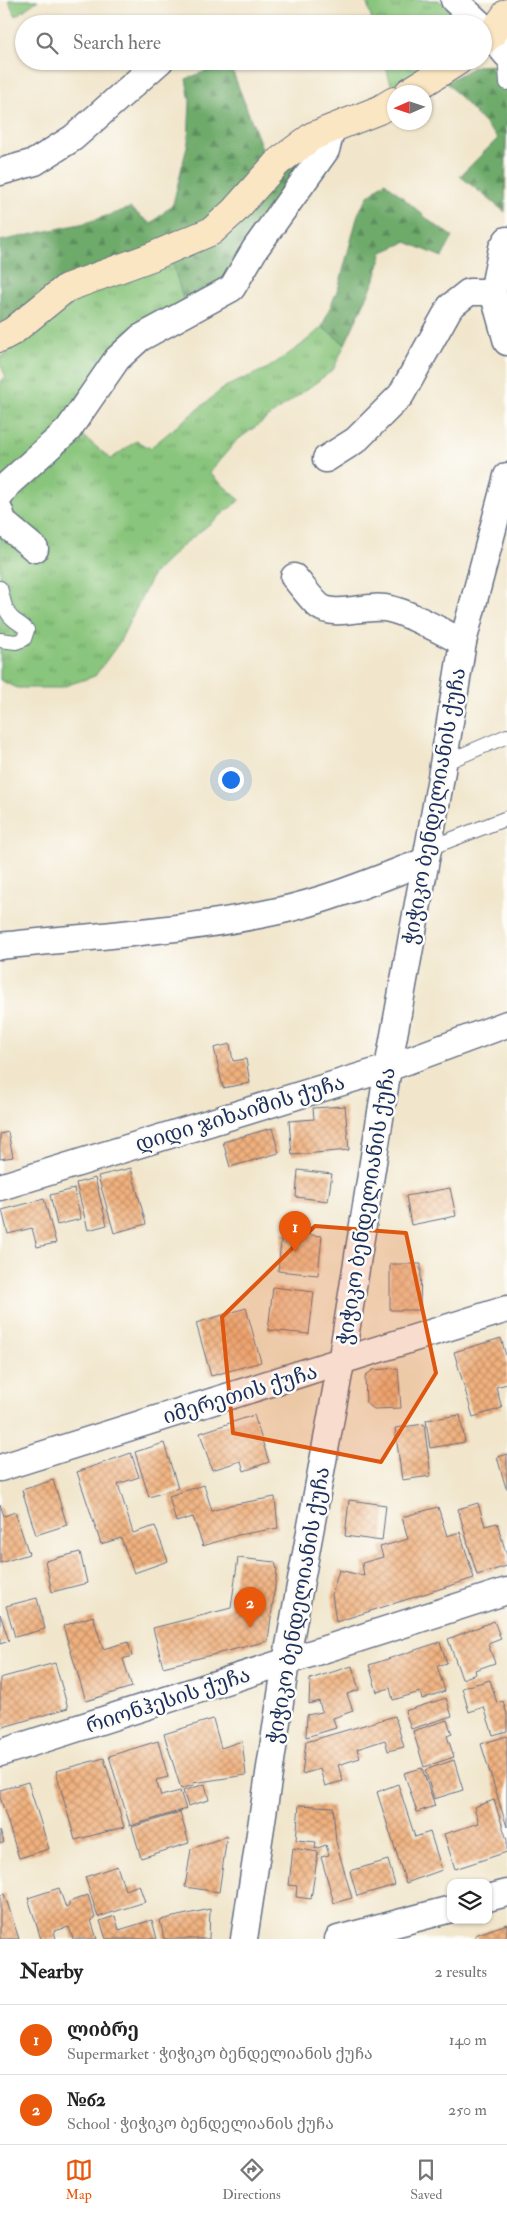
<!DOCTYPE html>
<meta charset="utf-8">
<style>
:root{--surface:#fff;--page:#f6f6f6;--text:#222;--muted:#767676;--line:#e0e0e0;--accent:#ea580c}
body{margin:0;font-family:"IM FELL Double Pica","Noto Serif Georgian",serif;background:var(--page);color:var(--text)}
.controls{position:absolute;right:15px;bottom:15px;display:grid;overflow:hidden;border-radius:10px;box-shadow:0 1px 4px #0004}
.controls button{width:45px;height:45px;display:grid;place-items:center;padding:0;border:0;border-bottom:1px solid var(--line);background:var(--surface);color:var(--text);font:25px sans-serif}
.compass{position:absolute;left:387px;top:85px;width:45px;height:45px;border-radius:50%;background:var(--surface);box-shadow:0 1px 4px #0004;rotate:267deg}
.you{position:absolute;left:230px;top:779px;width:18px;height:18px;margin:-12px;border:4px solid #fff;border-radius:50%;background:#1a73e8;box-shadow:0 0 0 8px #1a73e833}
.badge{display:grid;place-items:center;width:32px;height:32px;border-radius:50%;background:var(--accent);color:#fff;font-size:16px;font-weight:700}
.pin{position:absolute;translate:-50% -41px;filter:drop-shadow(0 1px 2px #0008)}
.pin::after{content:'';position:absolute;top:26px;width:18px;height:15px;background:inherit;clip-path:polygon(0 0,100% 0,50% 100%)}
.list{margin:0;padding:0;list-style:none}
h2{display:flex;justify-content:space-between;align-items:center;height:65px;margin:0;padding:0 20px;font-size:21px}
h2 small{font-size:16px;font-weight:400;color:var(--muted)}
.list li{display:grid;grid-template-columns:32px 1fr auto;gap:15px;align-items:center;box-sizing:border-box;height:70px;padding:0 20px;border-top:1px solid var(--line)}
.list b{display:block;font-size:19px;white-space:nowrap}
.list p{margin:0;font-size:16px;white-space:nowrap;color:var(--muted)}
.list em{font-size:16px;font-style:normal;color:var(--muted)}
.icon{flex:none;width:28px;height:28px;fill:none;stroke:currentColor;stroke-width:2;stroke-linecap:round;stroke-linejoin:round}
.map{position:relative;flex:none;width:507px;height:1939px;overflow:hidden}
.search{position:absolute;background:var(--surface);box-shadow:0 1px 4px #0004;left:15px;right:15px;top:15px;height:55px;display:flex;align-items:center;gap:12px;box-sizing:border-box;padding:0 18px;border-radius:28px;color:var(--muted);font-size:19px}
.sheet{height:205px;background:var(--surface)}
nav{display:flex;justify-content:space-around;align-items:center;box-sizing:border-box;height:70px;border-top:1px solid var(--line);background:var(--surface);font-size:14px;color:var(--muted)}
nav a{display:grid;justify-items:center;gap:2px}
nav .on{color:var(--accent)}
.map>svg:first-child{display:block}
.grass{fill:url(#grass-tufts);stroke:#527a6c}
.forest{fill:url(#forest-firs);stroke:#446c64}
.building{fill:url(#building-cross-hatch)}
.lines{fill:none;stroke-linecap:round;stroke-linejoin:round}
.lane-casing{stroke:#666f84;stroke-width:16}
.street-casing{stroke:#666f84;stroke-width:29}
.secondary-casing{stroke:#666f84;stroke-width:30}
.lane{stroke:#fff;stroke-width:14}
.street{stroke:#fff;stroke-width:26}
.secondary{stroke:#fbe6c4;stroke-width:28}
.marked{fill:#de5710;fill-opacity:0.2;stroke:#de5710;stroke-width:4;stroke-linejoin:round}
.labels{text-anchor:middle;stroke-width:5;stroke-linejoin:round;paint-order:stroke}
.street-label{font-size:21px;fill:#1b2f5e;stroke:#fdfcf7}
</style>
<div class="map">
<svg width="507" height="1939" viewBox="0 0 507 1939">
<defs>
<pattern id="grass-tufts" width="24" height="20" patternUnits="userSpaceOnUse" patternTransform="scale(1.25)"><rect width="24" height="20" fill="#89c57b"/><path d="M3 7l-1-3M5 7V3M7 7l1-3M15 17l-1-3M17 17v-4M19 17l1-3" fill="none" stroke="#6fa068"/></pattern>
<pattern id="forest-firs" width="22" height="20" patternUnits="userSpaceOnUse" patternTransform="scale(1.25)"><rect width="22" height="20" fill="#6eaa6b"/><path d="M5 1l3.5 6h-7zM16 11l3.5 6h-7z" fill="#5a8b5b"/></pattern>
<pattern id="building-cross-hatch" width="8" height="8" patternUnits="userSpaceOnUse" patternTransform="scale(1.25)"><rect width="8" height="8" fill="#f1b17d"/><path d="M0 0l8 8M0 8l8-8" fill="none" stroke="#c2906a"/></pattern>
</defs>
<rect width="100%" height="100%" fill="#fdfcf7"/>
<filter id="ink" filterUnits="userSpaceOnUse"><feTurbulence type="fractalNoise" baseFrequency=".02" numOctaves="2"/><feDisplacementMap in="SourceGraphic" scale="10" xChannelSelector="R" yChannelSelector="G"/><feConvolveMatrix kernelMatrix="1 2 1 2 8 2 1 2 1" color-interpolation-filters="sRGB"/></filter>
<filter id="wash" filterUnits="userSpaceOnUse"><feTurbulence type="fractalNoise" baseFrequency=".0096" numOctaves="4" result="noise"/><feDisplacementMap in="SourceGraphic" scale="20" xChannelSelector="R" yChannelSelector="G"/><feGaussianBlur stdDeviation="1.12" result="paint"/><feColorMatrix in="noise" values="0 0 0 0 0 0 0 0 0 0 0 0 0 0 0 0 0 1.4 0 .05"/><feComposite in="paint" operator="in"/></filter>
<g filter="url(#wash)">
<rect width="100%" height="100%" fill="#f1e6cc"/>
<g class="grass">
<polygon points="8,0 38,0 16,16"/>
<polygon points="366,0 439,0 464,24 373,24"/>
<polygon points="384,61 443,61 393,91"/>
<polygon points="172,260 184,302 135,328 77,431 111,459 136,441 150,448 225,387 268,368 300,346 322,327 345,344 333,370 236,441 209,473 240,500 183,545 153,574 119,643 95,676 59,688 17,688 0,680 0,381 6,377 0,364 0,357 56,311 110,284"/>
</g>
<g class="forest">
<polygon points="229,62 265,156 229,200 202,228 0,329 0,241 85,223 130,208 151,224 173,204 188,142 190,101 186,79"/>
<polygon points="496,65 507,78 505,212 460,176 498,138 446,82 476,66"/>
<polygon points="309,154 224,280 184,302 172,260 294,156"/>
<polygon points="385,182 431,222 453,237 442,257 406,242 383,252 374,282 345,344 322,327 339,286 358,214 368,196"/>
</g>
<g id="blocks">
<g class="building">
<polygon points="230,1044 233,1061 246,1059 250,1083 223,1088 214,1048"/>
<polygon points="345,1106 349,1150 292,1155 289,1121 314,1119 313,1108"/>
<polygon points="272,1128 279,1153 230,1167 223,1142"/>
<polygon points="8,1132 13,1157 0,1159 0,1134"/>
<polygon points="131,1168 146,1224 114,1233 98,1176"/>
<polygon points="298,1170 332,1174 328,1201 296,1197"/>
<polygon points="95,1178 107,1225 88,1230 76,1183"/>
<polygon points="450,1188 456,1216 411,1225 406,1196"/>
<polygon points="74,1189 81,1219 57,1225 50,1195"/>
<polygon points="44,1199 56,1243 37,1247 32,1228 8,1234 2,1210"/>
<polygon points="282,1232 322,1236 318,1275 278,1271"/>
<polygon points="390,1264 421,1264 420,1310 390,1310"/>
<polygon points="273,1287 314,1292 309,1334 268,1330"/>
<polygon points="246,1308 261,1362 211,1376 196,1323"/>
<polygon points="501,1338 507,1359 507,1384 496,1387 502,1408 473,1417 454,1352"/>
<polygon points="398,1368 401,1408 374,1409 366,1403 365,1376 373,1370"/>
<polygon points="254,1415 269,1462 244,1471 241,1461 212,1470 200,1433"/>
<polygon points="460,1415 465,1442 430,1448 426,1420"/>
<polygon points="424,1424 431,1476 402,1480 395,1428"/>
<polygon points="164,1443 178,1488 149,1497 135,1452"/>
<polygon points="131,1453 139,1477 118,1484 133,1533 155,1526 168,1561 134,1573 121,1538 101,1544 77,1472"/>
<polygon points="507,1454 507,1488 506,1488 497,1457"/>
<polygon points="53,1480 67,1525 36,1535 22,1490"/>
<polygon points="204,1485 212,1511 230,1505 275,1497 278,1528 238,1535 203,1546 193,1517 176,1522 169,1496"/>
<polygon points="349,1500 386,1505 382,1541 345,1536"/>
<polygon points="478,1503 485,1526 497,1523 507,1556 507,1566 477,1575 458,1509"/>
<polygon points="0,1504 4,1516 15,1512 29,1554 0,1563"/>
<polygon points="438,1507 447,1536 460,1532 474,1578 336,1622 332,1594 339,1570 364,1576 362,1563 383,1557 380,1547 408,1539 402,1517"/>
<polygon points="80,1552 87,1583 52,1592 45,1561"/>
<polygon points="238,1558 275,1562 277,1570 268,1641 163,1667 153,1628 231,1608"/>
<polygon points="37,1598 45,1629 15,1637 6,1606"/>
<polygon points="0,1614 9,1641 0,1644"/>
<polygon points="93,1616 103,1649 128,1642 132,1656 123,1659 132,1687 86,1701 63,1626"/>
<polygon points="494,1621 501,1639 488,1644 495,1663 475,1670 476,1674 462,1679 448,1639"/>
<polygon points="440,1642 447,1663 437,1666 445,1691 422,1699 420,1692 393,1700 390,1688 377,1692 369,1665"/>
<polygon points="55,1663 68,1708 0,1728 0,1678"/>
<polygon points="352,1666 359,1690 347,1694 353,1711 333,1718 336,1728 306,1737 307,1715 322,1712 319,1701 309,1704 310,1679"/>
<polygon points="490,1680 497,1703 503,1701 507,1714 507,1731 493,1735 484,1707 469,1712 462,1688"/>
<polygon points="446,1698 452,1716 411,1729 405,1711"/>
<polygon points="395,1716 404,1747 388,1751 385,1740 357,1749 360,1758 338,1765 343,1781 325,1786 320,1769 302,1774 306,1742"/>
<polygon points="213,1719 221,1748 242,1741 246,1775 193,1783 194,1785 181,1789 164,1734"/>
<polygon points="447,1720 452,1734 447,1736 454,1757 424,1767 413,1731"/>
<polygon points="507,1736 507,1827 481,1744"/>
<polygon points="158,1741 168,1777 156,1780 161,1796 180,1791 186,1809 130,1826 109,1756"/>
<polygon points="104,1758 124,1827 75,1840 56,1771"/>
<polygon points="454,1760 463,1790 434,1799 425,1770"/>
<polygon points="422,1768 435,1806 417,1812 404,1773"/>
<polygon points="28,1782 49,1849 19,1858 0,1797 0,1790"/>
<polygon points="205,1784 209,1800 188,1806 183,1791"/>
<polygon points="398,1784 415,1837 430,1832 442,1870 406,1883 377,1792"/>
<polygon points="494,1800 507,1840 507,1852 455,1869 444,1834 479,1823 474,1807"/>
<polygon points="299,1805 333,1807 336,1842 352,1898 334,1903 321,1857 329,1855 326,1845 315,1849 316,1842 296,1840"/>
<polygon points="180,1812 189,1843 141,1858 132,1827"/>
<polygon points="0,1831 4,1842 0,1844"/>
<polygon points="227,1836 219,1892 185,1887 191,1849"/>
<polygon points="293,1848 318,1852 311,1899 296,1897 297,1886 289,1885"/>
<polygon points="388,1860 395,1885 357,1896 350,1871"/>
<polygon points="117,1866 125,1890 139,1885 145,1902 98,1917 85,1877"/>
<polygon points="59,1888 66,1908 69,1906 69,1902 88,1895 95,1918 91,1920 97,1939 73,1939 69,1927 54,1931 56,1939 41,1939 28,1898"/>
<polygon points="4,1894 8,1905 19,1939 0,1939 0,1895"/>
<polygon points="210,1909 209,1939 164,1939 160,1920"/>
<polygon points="115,1916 119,1930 152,1920 157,1939 106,1939 100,1921"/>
<polygon points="507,1924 507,1939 477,1939 475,1935"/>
</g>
</g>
</g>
<g filter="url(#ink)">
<use href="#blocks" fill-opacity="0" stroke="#666f84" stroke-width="1"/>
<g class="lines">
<defs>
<g id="lane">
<polyline points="505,52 507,83"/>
<path d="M 0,588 C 3,597 4,611 12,618 C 17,623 22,624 27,630 L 24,639 L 16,642 L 0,640"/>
<polyline points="444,763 507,736"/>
<polyline points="427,849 507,818"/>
</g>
<g id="street">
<polyline points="454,0 480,24"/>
<polyline points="483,27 507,55"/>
<polyline points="0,172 35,162 73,138 160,61"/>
<polyline points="507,240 502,248 493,292 507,342"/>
<polyline points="326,459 356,440 401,395 450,307 469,292 493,292"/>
<polyline points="0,496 8,484 68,430 117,359 140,338 232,288 255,249 326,150 332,128"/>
<polyline points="0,512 4,523 35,549"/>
<path d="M 294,577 C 302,586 310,598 319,606 C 336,619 368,603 390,609 C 412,614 442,632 463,642"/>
<path d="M 0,946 C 92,936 187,931 278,911 C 328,900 376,880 425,861"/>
<polyline points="0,1187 388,1068 507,1024"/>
<polyline points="0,1468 507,1309"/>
<polyline points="0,1753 507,1591"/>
<polyline points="488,1898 507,1893"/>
<polyline points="244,1939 286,1662 341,1363 388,1068 440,783 463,642 507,476"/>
<polyline points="338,1939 451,1909"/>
</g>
<g id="secondary">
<polyline points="483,41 492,34 507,13"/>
<polyline points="409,92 458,61"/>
<polyline points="0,338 13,331 66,288 151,257 212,231 234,211 278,162 313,136 379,110 394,101"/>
</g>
</defs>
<use href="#lane" class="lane-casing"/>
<use href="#street" class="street-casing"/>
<use href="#secondary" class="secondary-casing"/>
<use href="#lane" class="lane"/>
<use href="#street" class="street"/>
<use href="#secondary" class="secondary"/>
</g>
</g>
<path class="marked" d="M 315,1226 L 406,1233 L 436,1373 L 381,1462 L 233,1433 L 222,1317 Z"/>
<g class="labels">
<g class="street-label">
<text transform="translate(434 806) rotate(-80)" y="7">ჭიჭიკო ბენდელიანის ქუჩა</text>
<text transform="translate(240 1113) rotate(-17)" y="7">დიდი ჯიხაიშის ქუჩა</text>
<text transform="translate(366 1206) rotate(-81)" y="7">ჭიჭიკო ბენდელიანის ქუჩა</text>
<text transform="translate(240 1394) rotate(-17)" y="7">იმერეთის ქუჩა</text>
<text transform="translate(298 1605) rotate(-80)" y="7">ჭიჭიკო ბენდელიანის ქუჩა</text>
<text transform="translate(168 1700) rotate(-18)" y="7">რიონჰესის ქუჩა</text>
</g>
</g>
</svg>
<div class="controls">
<button><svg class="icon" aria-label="layers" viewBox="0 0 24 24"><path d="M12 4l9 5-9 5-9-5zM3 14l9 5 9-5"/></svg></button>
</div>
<svg class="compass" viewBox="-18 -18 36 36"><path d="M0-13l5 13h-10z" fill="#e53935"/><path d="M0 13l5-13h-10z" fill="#767676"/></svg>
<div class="you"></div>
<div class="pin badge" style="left:295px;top:1252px">1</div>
<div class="pin badge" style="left:250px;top:1628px">2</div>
<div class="search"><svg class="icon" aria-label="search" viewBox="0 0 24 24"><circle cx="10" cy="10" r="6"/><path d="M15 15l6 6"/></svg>Search here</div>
</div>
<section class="sheet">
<h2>Nearby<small>2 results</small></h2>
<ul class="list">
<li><span class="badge">1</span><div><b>ლიბრე</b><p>Supermarket · ჭიჭიკო ბენდელიანის ქუჩა</p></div><em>140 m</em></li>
<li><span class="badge">2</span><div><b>№62</b><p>School · ჭიჭიკო ბენდელიანის ქუჩა</p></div><em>250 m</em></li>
</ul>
</section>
<nav>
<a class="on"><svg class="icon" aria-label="map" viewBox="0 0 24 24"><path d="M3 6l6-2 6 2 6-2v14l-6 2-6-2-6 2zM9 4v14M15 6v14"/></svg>Map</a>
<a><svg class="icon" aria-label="directions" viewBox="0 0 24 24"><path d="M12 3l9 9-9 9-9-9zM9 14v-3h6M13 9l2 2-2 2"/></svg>Directions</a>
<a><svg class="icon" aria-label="saved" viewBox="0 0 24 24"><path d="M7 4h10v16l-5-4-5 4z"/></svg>Saved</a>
</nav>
